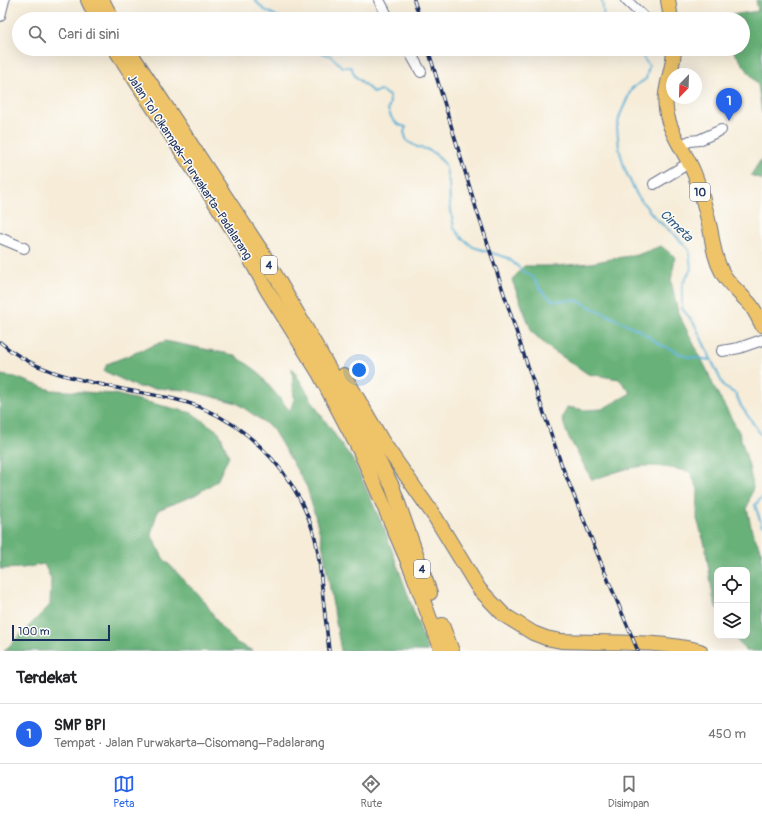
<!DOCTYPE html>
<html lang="id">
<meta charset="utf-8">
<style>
:root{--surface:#fff;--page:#f2f2f2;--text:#202124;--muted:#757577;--line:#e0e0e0;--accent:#2563eb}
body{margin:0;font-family:Pangolin,sans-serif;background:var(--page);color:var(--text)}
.controls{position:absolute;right:12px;bottom:12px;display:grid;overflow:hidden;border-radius:8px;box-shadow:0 4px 16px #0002}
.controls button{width:36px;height:36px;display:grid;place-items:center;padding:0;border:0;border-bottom:1px solid var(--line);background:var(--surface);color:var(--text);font:20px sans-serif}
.compass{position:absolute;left:666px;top:68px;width:36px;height:36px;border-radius:50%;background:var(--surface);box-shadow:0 4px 16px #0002;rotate:203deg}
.scale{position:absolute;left:12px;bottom:10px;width:98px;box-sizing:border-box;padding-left:4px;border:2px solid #1b2f5e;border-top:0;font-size:11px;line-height:14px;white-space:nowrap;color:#1b2f5e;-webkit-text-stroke:3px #fdfcf7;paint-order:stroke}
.you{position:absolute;left:359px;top:370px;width:14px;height:14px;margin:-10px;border:3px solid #fff;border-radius:50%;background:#1a73e8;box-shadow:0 0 0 6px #1a73e833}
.badge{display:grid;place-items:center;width:26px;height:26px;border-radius:50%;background:var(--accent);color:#fff;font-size:13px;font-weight:700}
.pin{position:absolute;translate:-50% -33px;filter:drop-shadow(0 1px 2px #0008)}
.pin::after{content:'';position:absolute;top:21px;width:14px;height:12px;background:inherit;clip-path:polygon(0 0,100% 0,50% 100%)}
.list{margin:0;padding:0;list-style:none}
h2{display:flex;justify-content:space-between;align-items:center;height:52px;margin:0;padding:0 16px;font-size:17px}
h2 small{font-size:13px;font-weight:400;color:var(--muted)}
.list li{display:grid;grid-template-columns:26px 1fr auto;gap:12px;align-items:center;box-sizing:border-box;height:60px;padding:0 16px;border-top:1px solid var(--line)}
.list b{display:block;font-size:15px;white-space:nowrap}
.list p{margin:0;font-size:13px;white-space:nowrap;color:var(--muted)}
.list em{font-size:13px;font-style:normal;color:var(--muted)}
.icon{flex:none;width:22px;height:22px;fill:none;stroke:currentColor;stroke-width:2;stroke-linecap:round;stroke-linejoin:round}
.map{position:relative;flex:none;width:762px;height:651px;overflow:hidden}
.search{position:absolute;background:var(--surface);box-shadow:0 4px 16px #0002;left:12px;right:12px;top:12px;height:44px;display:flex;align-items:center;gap:10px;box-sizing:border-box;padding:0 14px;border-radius:22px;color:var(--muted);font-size:15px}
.sheet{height:112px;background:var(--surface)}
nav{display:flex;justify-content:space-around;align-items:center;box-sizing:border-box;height:56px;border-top:1px solid var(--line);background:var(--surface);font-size:11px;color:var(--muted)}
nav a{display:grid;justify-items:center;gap:2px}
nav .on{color:var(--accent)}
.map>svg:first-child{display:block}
.forest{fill:#68b178;stroke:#42706b}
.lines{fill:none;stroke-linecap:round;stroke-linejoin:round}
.stream{stroke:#5bb1d7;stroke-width:2}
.minor-casing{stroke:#687189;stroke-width:12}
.highway-casing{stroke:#687189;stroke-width:16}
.minor{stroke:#fff;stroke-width:10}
.highway{stroke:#efc469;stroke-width:14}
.rail-casing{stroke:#1b2f5e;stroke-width:3.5}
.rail{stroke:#fdfcf7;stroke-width:2;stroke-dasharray:6;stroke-linecap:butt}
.labels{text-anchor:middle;stroke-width:3;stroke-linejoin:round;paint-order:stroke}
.shield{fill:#fdfcf7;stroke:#5f6c8c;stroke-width:1}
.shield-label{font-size:11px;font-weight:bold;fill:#1b2f5e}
.street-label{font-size:12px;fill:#1b2f5e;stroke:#fdfcf7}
.water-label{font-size:13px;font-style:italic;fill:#315c88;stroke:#fdfcf7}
</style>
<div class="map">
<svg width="762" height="651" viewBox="0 0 762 651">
<rect width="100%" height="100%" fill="#fdfcf7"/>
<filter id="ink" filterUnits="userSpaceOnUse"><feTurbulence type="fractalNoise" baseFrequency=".025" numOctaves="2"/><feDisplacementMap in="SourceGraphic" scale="8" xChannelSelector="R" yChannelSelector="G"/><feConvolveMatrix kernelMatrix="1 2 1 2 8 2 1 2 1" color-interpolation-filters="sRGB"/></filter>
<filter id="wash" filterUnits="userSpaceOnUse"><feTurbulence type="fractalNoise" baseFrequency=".012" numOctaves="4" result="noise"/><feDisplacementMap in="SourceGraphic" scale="16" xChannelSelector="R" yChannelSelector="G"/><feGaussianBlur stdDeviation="0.9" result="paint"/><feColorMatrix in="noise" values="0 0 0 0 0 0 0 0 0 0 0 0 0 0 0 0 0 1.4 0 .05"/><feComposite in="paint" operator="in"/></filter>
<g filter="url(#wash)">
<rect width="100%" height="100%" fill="#f6ecd8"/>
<g class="forest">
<polygon points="756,0 762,0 762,113 758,85 732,49 743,49 743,19 705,19 758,11"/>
<polygon points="760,161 762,161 762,180 751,175"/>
<path d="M 661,246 L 675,257 L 671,281 L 678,313 L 707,370 L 714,387 L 739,432 L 749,466 L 753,487 L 747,508 L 752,531 L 762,553 L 762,651 L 746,651 L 733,636 L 747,636 L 747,570 L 717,570 L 717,609 L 714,602 L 705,545 L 697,519 L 698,489 L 690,472 C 677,469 663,466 649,466 C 630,466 610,474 592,480 L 567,434 L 562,418 L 567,407 L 585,410 L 602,409 L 631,393 L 619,379 L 588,374 L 548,347 L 532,332 L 512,280 L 524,266 L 556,266 L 591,263 L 616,258 L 637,255 Z"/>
<polygon points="165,341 234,355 256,370 290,411 294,399 292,368 319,412 354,462 385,531 428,651 341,651 321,537 307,487 272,428 237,403 186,390 138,387 104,371 107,364"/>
<polygon points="0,375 15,377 51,390 114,394 192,413 219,432 229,456 217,481 195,495 158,510 151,534 163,558 205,602 220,626 237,643 253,651 4,651 50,605 51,579 44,564 23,568 0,569"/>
</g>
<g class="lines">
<g class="stream">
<polyline points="255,0 263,9 282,19"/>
<polyline points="602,0 604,19"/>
<path d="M 318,49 L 322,53 L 331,56 L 342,67 L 351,67 L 355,76 L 374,93 L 380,90 L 389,96 L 390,103 L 388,109 C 391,119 395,125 406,127 L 404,132 L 407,141 L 417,147 L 426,149 L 434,153 L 445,164 L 449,183 L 450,204 L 454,228 L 461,237 L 473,247 L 508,258 L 523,271 L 533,277 L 543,293 L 554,301 L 576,300 L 639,330 L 659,344 L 688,357 L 711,360"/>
<polyline points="632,49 642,56 649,66 646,79 632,88 620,115 617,127 619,148 625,170 637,195 655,218 676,236 689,250 691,269 682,285 682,308 695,325 724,387 736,394 741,406 762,436"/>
<polyline points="762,497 755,505 762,526"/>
</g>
</g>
</g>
<g filter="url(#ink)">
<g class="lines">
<defs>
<g id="minor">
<polyline points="379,0 389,19"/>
<polyline points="626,0 646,19"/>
<polyline points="0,16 4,0"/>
<polyline points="408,49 421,72"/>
<polyline points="679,146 690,141 699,140 721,130"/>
<polyline points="654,184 689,163"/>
<polyline points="0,238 24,248"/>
<polyline points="722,351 739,348 762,340"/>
</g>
<g id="highway">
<polyline points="88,0 97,19"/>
<polyline points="102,0 112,19"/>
<polyline points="668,0 671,19"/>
<polyline points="115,49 242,244 267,290 319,373 360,451 378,492 412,571 442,651"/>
<polyline points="128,49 262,252 335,379 392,486 430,593"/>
<path d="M 674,49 C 674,69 663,89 666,109 C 669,133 685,151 694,173 C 701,190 706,210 710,228 C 713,243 714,258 722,272 C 728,284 739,292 748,302 C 754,308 758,317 762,325"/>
<path d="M 344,375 L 382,441 L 435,517 L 479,589 L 504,615 L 533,633 L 546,638 L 561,641 C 606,643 656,640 700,651"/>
<polyline points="442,625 452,651"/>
</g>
</defs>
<use href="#minor" class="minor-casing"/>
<use href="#highway" class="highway-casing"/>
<use href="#minor" class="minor"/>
<use href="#highway" class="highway"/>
<defs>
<g id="rail">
<polyline points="414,0 420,19"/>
<polyline points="428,49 476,208 522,349 562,466 606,575 638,651"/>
<path d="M 0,342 C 32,371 76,379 117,388 C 145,394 176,397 202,408 C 256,431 297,478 314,534 C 319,551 320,570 322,588 C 324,609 327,630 329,651"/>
</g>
</defs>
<use href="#rail" class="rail-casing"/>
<use href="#rail" class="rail"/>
</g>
</g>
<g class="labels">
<g class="shield">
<rect x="690" y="183" width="20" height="18" rx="3"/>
<rect x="261" y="256" width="16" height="18" rx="3"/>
<rect x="414" y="560" width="16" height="18" rx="3"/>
</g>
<g class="shield-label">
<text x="700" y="196">10</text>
<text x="269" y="269">4</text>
<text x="422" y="573">4</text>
</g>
<g class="street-label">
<text transform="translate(190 167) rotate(57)" y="4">Jalan Tol Cikampek–Purwakarta–Padalarang</text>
</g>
<g class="water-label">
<text transform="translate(677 225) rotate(44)" y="5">Cimeta</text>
</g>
</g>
</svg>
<div class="controls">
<button><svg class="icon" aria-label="locate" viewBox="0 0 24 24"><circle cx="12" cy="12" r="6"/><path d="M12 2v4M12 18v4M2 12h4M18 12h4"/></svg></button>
<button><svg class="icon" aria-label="layers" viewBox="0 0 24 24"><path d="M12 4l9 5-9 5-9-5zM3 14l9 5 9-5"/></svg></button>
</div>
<svg class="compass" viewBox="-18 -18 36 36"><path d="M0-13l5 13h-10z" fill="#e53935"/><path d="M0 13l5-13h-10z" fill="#757577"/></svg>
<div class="scale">100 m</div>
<div class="you"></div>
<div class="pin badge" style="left:729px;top:121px">1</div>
<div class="search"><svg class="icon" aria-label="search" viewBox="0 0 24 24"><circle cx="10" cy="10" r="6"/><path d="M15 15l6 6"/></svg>Cari di sini</div>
</div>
<section class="sheet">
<h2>Terdekat<small></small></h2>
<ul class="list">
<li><span class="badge">1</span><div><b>SMP BPI</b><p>Tempat · Jalan Purwakarta–Cisomang–Padalarang</p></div><em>450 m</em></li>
</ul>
</section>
<nav>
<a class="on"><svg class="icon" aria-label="map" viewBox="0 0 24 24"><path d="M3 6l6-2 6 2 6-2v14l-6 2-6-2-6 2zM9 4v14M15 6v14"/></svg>Peta</a>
<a><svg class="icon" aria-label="directions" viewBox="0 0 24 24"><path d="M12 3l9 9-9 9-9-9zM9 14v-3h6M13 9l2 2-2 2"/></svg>Rute</a>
<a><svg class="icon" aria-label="saved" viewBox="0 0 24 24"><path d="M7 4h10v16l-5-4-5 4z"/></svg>Disimpan</a>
</nav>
